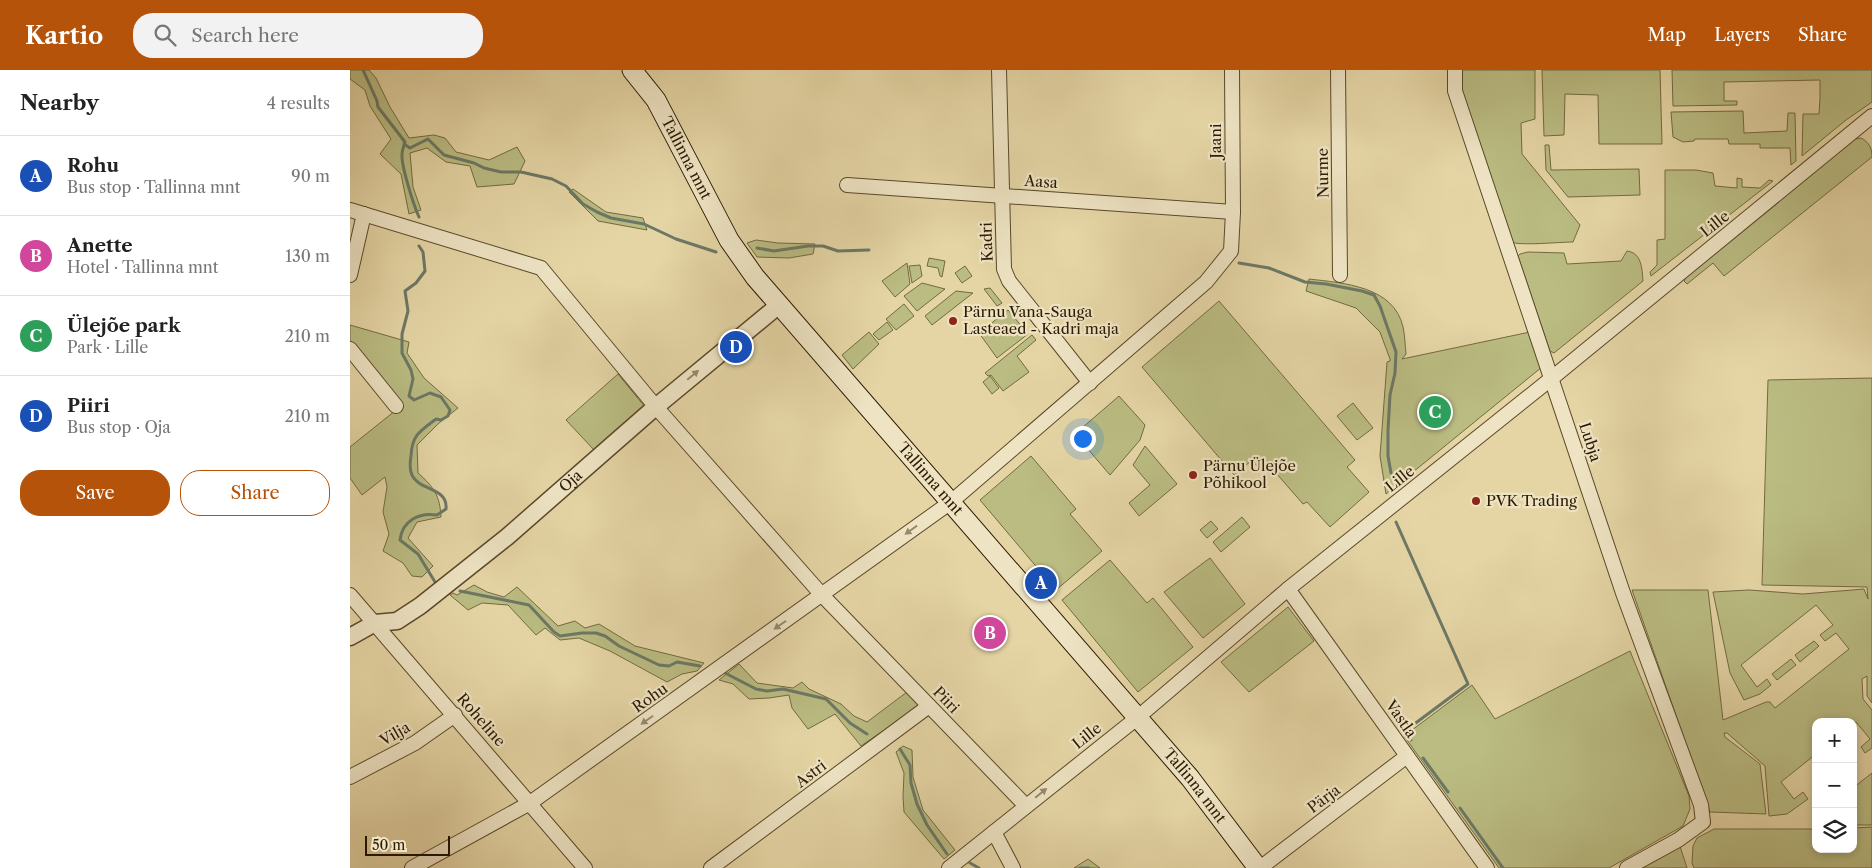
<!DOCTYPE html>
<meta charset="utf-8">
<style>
:root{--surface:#fff;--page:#f2f2f2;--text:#222;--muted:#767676;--line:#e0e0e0;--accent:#b45309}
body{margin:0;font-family:"Libre Caslon Text",serif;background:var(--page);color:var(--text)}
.controls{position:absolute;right:15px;bottom:15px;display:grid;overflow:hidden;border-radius:10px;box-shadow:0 2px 8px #0003}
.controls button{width:45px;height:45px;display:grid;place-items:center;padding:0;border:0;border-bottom:1px solid var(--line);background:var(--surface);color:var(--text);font:25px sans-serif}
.scale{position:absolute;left:15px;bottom:12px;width:85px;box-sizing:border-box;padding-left:5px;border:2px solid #2c1900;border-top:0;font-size:14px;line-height:18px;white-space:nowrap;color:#2c1900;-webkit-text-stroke:4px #eee4c4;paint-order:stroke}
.you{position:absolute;left:732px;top:368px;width:18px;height:18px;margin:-12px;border:4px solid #fff;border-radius:50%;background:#1a73e8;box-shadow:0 0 0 8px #1a73e833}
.badge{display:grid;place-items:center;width:32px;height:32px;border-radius:50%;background:var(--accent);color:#fff;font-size:16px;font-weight:700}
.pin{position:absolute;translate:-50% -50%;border:2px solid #fff;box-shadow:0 1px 5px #0006}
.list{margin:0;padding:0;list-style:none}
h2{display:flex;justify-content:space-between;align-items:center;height:65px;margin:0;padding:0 20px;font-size:21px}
h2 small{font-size:16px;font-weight:400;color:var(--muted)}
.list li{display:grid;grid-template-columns:32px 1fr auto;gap:15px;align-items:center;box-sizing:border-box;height:80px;padding:0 20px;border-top:1px solid var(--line)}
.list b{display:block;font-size:19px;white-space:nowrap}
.list p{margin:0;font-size:16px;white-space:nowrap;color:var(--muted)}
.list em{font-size:16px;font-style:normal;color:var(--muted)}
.actions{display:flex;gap:10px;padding:15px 20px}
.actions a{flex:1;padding:11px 0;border:1px solid var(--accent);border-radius:20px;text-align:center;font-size:18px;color:var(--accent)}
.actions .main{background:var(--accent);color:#fff}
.icon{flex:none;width:28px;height:28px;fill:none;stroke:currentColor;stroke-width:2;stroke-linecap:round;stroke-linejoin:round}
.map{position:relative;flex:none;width:1522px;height:798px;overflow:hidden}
header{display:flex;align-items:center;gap:30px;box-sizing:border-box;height:70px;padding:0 25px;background:var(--accent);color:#fff}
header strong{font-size:24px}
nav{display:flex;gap:28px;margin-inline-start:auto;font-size:18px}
.search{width:350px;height:45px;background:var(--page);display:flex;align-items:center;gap:12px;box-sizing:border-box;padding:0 18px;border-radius:20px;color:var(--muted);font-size:19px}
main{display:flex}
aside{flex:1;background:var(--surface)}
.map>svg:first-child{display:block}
.green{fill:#babc82;stroke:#736a41}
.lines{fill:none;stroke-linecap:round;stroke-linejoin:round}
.stream{stroke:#6c7866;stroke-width:3}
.minor-casing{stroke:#5a4829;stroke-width:16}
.tertiary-casing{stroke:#5a4829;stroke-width:19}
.secondary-casing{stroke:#2c1900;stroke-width:21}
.minor{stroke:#eee4c4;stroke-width:14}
.tertiary{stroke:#eee4c4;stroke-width:16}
.secondary{stroke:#eee4c4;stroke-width:19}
.oneway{fill:#97896c}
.poi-dot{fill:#8f2418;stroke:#eee4c4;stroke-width:2}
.labels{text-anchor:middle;stroke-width:4.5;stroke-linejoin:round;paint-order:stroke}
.street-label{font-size:15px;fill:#2c1900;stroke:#eee4c4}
.poi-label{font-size:15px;fill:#2c1900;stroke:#eee4c4;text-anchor:start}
</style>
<header>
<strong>Kartio</strong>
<div class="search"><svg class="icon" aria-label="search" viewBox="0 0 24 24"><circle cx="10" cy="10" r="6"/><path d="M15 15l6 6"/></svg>Search here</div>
<nav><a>Map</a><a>Layers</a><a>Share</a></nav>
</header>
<main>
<aside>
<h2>Nearby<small>4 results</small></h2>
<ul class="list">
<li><span class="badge" style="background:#1a4fb4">A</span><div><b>Rohu</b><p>Bus stop · Tallinna mnt</p></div><em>90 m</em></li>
<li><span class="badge" style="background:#d1479c">B</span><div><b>Anette</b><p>Hotel · Tallinna mnt</p></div><em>130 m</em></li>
<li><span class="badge" style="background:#2e9e5b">C</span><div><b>Ülejõe park</b><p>Park · Lille</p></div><em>210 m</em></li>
<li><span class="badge" style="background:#1a4fb4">D</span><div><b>Piiri</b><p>Bus stop · Oja</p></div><em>210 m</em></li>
</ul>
<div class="actions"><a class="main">Save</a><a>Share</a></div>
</aside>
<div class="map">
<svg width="1522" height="798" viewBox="0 0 1522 798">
<rect width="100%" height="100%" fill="#e5d5a5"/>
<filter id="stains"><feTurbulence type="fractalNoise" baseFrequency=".004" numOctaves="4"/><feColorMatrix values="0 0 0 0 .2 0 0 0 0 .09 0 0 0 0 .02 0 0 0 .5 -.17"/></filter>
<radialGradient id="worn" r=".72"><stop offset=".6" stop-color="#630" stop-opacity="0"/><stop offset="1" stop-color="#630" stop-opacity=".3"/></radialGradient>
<g class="green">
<polygon points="0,0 19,0 26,8 40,37 59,68 84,65 95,68 106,82 139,90 167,77 175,91 164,114 127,117 120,96 96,92 77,78 60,83 63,117 71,140 59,144 51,104 30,84 41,69 20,36 15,20 0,9"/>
<path d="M 1109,0 L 1185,0 L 1185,49 L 1171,53 L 1172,84 L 1230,155 L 1223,172 C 1210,172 1170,176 1161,172 L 1111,23 Z"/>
<polygon points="1192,0 1310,0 1312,74 1249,74 1248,25 1215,24 1214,65 1194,66"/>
<polygon points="1322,0 1522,0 1522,32 1496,50 1452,86 1453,44 1469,44 1470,28 1470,10 1374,12 1374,31 1387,31 1387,35 1323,36"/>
<polygon points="1393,41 1394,63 1437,61 1438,43 1445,43 1446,91 1441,95 1440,78 1410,78 1410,74 1379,74 1378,69 1345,69 1344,71 1333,72 1323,67 1321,42"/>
<path d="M 1511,68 C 1519,72 1522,78 1522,87 L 1374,206 L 1363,193 L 1337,214 L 1334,211 L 1337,206 L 1505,69 Z"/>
<polygon points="1195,75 1199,75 1201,100 1289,99 1290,125 1218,127 1196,100"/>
<polygon points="1315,100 1346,100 1363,103 1365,116 1387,118 1387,108 1392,109 1392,117 1410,118 1419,110 1423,111 1301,206 1300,202 1307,195 1307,170 1315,169"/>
<polygon points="223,119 256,142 293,148 297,160 248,151 219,122"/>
<polygon points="406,170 428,173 465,174 463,184 439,188 407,187 397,173"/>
<path d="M 1277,181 C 1292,183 1292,199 1293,211 L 1204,283 L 1200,281 L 1168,186 L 1170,184 L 1178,182 L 1214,183 L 1217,194 L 1271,191 Z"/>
<polygon points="579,188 595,191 592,207 590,206 588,198 577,196"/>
<polygon points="557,193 560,214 545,227 532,211"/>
<polygon points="570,195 572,206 562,213 559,196"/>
<polygon points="615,196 622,206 612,213 605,203"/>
<path d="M 959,209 C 993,213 1044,216 1053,257 C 1055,266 1055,275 1056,284 L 1052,289 L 1180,262 L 1192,297 L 1036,424 L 1030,386 L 1037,292 L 1040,291 L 1040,289 L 1030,262 L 1006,238 L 956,221 Z"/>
<polygon points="572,213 595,219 567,241 554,226"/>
<polygon points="640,218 652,233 647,236 634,219"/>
<polygon points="606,221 623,223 582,255 575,246"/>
<polygon points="869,231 1005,390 997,397 1019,422 980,457 957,432 953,434 926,403 913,400 901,391 884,405 792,297"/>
<polygon points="554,234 564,246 546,260 536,249"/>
<polygon points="658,240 678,264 647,288 629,263"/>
<polygon points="537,252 543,260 529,270 523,264"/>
<path d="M 0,255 L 59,272 L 57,283 L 74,308 L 108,338 L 89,353 L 67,375 L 68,403 C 84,417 90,426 91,447 L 67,452 L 58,468 L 83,496 L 72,507 L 62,506 L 53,493 L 33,481 L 39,464 L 33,442 L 37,417 L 35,407 L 12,425 L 0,408 L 0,377 L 51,336 L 0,272 Z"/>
<polygon points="519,262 529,274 503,299 492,285"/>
<polygon points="682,265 686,270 667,286 679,302 653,321 641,305 638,306 635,303"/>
<polygon points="268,304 295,337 245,381 216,350"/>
<polygon points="640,306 649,318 642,324 633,312"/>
<polygon points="1522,308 1522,633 1517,626 1517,606 1512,609 1513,629 1522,640 1522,678 1515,683 1511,677 1520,669 1506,652 1503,654 1503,652 1466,652 1466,684 1431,712 1444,729 1453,722 1458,729 1437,744 1419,746 1415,696 1377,663 1374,663 1375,667 1410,694 1416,744 1360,742 1282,520 1358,520 1373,650 1416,632 1420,632 1425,638 1499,579 1486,563 1475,571 1470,565 1483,555 1466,535 1391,595 1407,617 1417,609 1421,615 1410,624 1394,630 1380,603 1363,522 1399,520 1453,524 1514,519 1518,529 1517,517 1412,515 1418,310"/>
<polygon points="769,326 795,355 790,370 760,405 725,364"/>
<polygon points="1003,333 1023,358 1007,370 987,346"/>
<polygon points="795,376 827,414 789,446 779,433 800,415 783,395"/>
<polygon points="681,386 726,439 720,444 752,481 706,520 630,430"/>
<polygon points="892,447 900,457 871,482 863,472"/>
<polygon points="861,451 868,459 857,468 850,460"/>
<polygon points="860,488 895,534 853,568 814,522"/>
<polygon points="760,490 797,533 803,528 843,577 788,622 712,530"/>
<polygon points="124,515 137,522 154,527 167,517 208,556 225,551 235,558 249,554 285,576 354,593 347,601 332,604 317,612 260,581 229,568 210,570 195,558 186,565 158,535 132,533 118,540 100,525 103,523 107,525"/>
<polygon points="938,537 964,571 899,622 871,592"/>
<polygon points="1464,571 1469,576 1450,592 1445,585"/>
<polygon points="1280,581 1339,726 1340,739 1333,756 1259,798 1149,798 1054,666 1122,615 1145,649"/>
<polygon points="1441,589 1446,595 1427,610 1422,604"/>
<polygon points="389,594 407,613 443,618 452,612 459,619 491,634 504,646 517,652 557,622 568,632 569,636 511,676 485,644 458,659 442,638 439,625 419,628 399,629 383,614 369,610"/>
<polygon points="553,676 562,680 563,707 573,740 605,780 594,789 554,742 553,727 554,703 546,682"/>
<polygon points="1522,703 1522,755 1503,755 1503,718"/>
<polygon points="1522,757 1522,798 1344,798 1342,793 1343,776 1347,768 1364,759 1466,759 1466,779 1503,779 1503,758"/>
<polygon points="1328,770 1337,798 1278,798"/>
<polygon points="738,789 750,798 724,798"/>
</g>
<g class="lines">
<g class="stream">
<path d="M 13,0 L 27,31 L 28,37 L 55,72 C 54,76 52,80 52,84 C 51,96 64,136 69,147"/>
<polyline points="54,74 60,78 78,69 94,85 124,93 134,98 151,102 171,102 202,109 216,116 233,134 247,142 261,148 294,154 326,169 366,182"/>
<path d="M 69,176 L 73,182 L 75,201 L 66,213 L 55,221 L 58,241 L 52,264 L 52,283 L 61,300 L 63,309 L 59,326 L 64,330 L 80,323 L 91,327 L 100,340 L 98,346 L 91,350 L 86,349 C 70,361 62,365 61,386 C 60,392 59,399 62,405 C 69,421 98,417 96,439 L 87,445 C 69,442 52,451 50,470 L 68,484 L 85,512"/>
<polyline points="407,178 424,181 458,176 473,176 488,181 519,180"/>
<polyline points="889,193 919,198 955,212 976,214 1012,221 1024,225 1030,236 1046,282 1045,303 1040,325 1038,360 1038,386 1041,403"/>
<polyline points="1046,452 1118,614 1055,661 1061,670"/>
<polyline points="110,521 179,535 204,562 210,566 232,563 246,563 255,566 269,576 309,595 319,596 327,592 350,596"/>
<polyline points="375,603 406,619 417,621 433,619 476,629 500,653 517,664"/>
<polyline points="550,679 560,695 561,713 567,734 577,755 597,784"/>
<polyline points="1073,688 1098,722"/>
<polyline points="1110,738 1153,798"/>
<polyline points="620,793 629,798"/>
<polyline points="730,798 739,798"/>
</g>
<defs>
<g id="minor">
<polyline points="649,0 654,199 659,211 740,313"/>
<polyline points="988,0 990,205"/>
<polyline points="1105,0 1105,21 1273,523 1351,735 1353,752 1328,770 1277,798"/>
<polyline points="497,115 883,142"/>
<polyline points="0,140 191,198 306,337 472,525 676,736"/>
<polyline points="0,205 14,144"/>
<polyline points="0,279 46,336"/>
<polyline points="938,519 1137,798"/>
<polyline points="0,525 235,798"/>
<polyline points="0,707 65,673 105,645"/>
<polyline points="644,762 663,798"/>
<polyline points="62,798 180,733 601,432 856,212 881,181 883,142 882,0"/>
<polyline points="361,798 579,636"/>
<polyline points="599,798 787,648 938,519 1202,308 1522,46"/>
<polyline points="910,798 1057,686"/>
</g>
<g id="tertiary">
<path id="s1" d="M 0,567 L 25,553 L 47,551 L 70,536 L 157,467 L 302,340 L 429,235"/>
</g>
<g id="secondary">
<path id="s2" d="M 282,0 L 306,30 L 379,170 L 405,207 L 840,708 L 908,798"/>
</g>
</defs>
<use href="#minor" class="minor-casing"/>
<use href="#tertiary" class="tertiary-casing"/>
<use href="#secondary" class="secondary-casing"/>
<use href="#minor" class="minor"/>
<use href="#tertiary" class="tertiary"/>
<use href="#secondary" class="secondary"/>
</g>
<defs><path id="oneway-solid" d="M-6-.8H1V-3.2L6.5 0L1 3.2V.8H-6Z" transform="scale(1.25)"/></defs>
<g class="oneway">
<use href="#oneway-solid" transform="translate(343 305) rotate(-40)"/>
<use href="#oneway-solid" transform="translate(561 460) rotate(144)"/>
<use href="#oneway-solid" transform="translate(430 555) rotate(145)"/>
<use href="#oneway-solid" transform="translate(297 650) rotate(145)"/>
<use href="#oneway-solid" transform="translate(691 723) rotate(-39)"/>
</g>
<g class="poi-dot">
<circle cx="603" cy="251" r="5"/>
<circle cx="843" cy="405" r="5"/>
<circle cx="1126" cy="431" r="5"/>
</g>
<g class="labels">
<g class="street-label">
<text transform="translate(866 71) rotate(-90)" y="5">Jaani</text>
<text dy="5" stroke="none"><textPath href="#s2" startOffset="104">Tallinna mnt</textPath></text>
<text transform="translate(973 103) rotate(-91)" y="5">Nurme</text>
<text transform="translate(691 112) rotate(4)" y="5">Aasa</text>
<text transform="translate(1365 154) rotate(-39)" y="5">Lille</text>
<text transform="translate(637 172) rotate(-92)" y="5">Kadri</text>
<text transform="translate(1240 372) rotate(72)" y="5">Lubja</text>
<text dy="5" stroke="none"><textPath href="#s2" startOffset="509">Tallinna mnt</textPath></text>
<text transform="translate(1050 409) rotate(-39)" y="5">Lille</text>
<text dy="5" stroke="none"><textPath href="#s1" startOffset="274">Oja</textPath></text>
<text transform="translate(300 628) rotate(-35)" y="5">Rohu</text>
<text transform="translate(596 630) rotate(46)" y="5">Piiri</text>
<text transform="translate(1051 649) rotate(55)" y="5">Vastla</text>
<text transform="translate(131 650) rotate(49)" y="5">Roheline</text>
<text transform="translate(45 664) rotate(-30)" y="5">Vilja</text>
<text transform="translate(737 666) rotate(-39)" y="5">Lille</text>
<text transform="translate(461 704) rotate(-37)" y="5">Astri</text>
<text dy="5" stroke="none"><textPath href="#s2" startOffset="914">Tallinna mnt</textPath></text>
<text transform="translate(974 729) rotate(-37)" y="5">Pärja</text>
</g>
<g class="poi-label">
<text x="613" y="247">Pärnu Vana-Sauga<tspan x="613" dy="17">Lasteaed - Kadri maja</tspan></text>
<text x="853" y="401">Pärnu Ülejõe<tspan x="853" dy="17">Põhikool</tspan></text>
<text x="1136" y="436">PVK Trading</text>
</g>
</g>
<rect width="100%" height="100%" filter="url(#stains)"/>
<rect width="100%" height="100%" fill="url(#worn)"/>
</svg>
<div class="controls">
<button>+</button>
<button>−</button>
<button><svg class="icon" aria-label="layers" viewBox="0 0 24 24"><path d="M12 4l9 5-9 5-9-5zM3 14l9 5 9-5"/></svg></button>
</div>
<div class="scale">50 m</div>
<div class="you"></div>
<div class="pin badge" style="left:691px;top:513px;background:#1a4fb4">A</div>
<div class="pin badge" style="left:640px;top:563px;background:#d1479c">B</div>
<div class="pin badge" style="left:1085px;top:342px;background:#2e9e5b">C</div>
<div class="pin badge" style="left:386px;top:277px;background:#1a4fb4">D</div>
</div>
</main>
